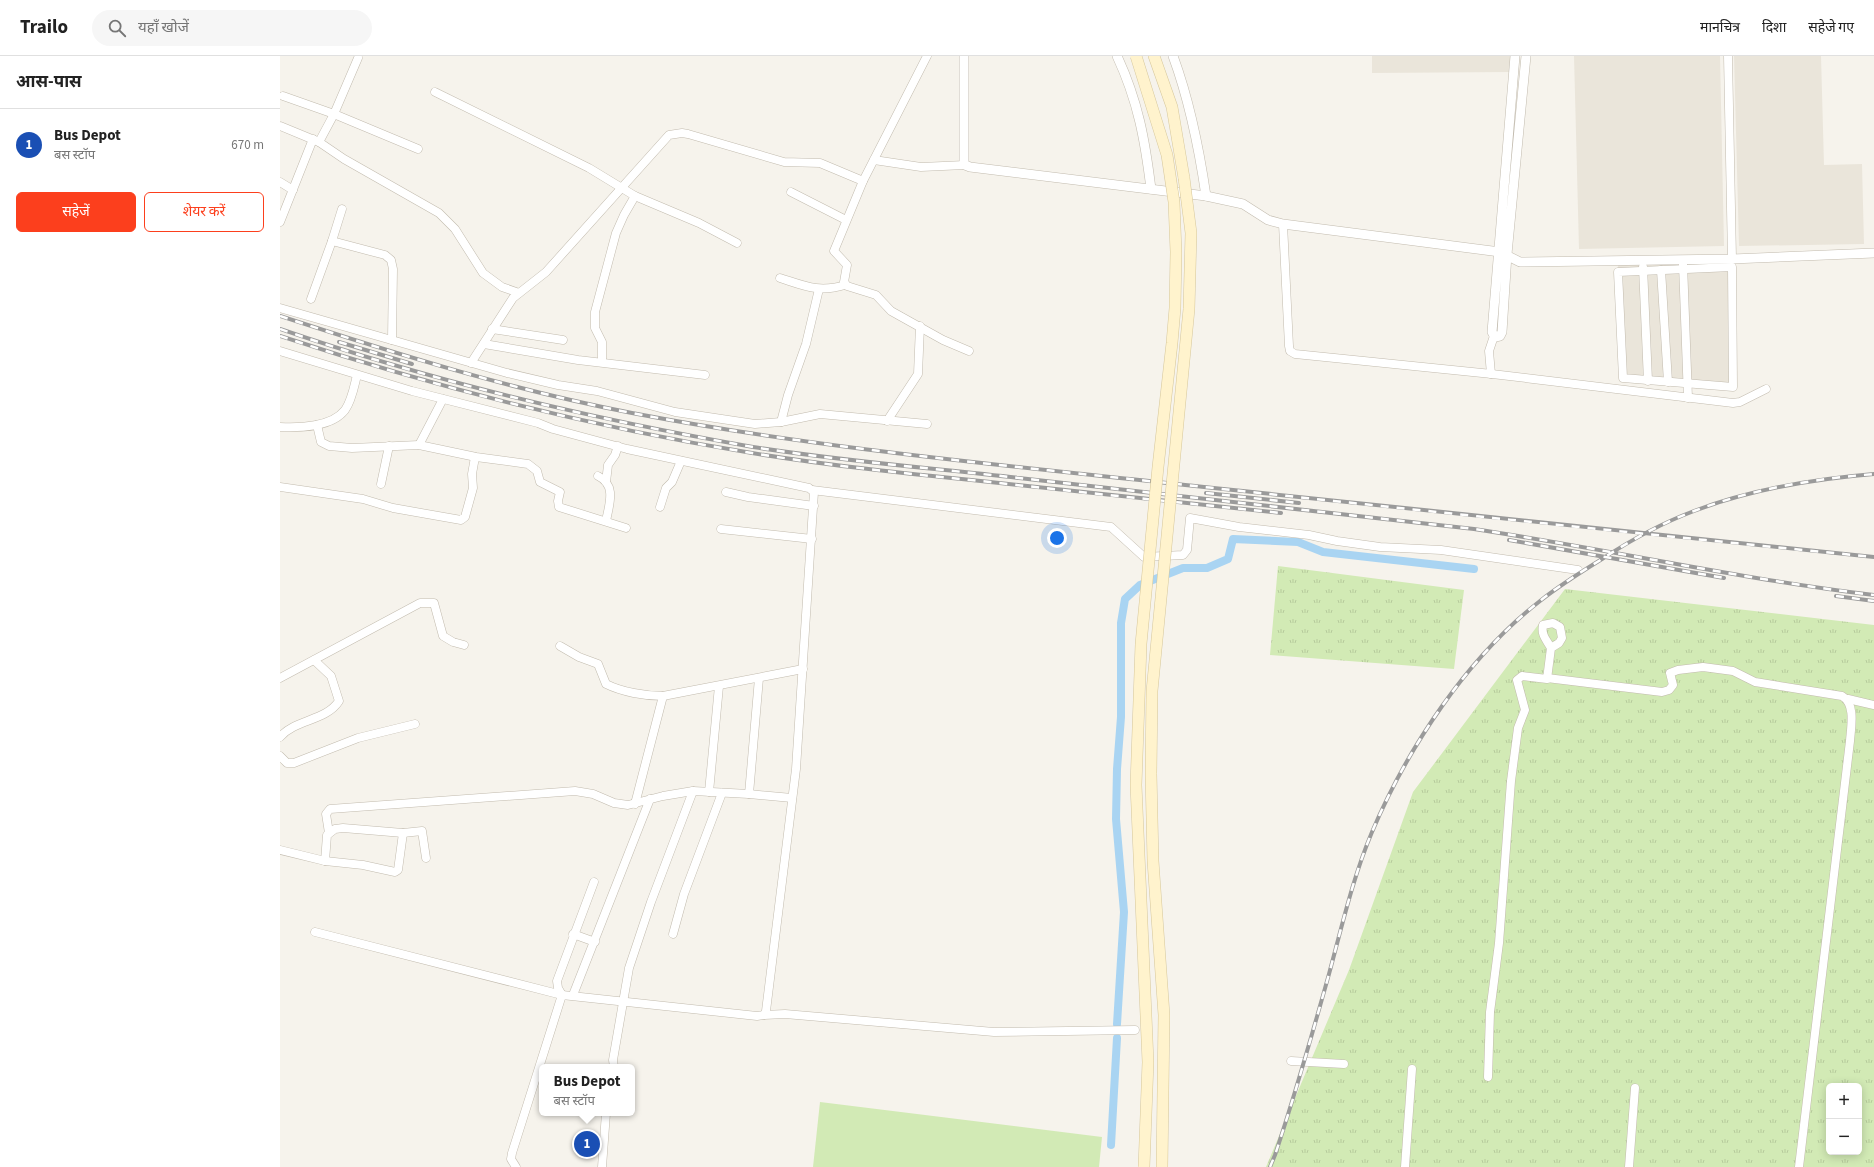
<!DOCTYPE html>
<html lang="hi">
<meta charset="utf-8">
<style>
:root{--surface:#fff;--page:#f6f6f6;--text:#222;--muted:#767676;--line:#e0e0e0;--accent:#fc3f1d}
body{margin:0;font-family:"Source Sans 3","Noto Sans Devanagari",sans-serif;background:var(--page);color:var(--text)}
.controls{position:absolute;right:12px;bottom:12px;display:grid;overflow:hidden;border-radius:6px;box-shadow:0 2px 10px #0003}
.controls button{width:36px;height:36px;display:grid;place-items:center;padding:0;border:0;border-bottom:1px solid var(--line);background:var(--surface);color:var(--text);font:20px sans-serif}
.you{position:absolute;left:777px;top:482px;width:14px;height:14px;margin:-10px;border:3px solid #fff;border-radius:50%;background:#1a73e8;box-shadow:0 0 0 6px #1a73e833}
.badge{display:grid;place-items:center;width:26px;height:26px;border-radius:50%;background:var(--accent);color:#fff;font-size:13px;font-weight:700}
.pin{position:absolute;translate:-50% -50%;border:2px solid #fff;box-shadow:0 1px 4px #0006}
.popup{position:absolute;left:259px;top:1008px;width:96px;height:52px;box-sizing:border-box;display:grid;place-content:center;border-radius:6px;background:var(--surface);filter:drop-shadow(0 1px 3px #0005);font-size:13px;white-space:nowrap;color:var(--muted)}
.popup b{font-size:15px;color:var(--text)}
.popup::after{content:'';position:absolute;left:50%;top:100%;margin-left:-8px;border:8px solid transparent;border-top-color:var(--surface)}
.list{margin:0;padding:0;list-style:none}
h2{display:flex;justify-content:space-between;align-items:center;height:52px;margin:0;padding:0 16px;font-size:17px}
h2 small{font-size:13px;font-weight:400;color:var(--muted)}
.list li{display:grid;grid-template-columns:26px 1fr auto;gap:12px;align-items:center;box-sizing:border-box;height:72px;padding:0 16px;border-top:1px solid var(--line)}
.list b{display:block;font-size:15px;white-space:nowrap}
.list p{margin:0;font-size:13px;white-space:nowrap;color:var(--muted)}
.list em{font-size:13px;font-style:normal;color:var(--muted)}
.actions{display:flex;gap:8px;padding:12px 16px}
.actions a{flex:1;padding:9px 0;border:1px solid var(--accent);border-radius:6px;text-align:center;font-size:14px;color:var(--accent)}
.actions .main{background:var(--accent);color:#fff}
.icon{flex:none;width:22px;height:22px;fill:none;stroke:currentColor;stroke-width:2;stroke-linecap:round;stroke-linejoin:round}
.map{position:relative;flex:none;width:1594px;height:1111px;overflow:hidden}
header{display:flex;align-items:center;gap:24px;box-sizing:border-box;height:56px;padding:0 20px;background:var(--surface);border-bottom:1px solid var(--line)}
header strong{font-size:19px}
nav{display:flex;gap:22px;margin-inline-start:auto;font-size:14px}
.search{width:280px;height:36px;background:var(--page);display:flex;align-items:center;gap:10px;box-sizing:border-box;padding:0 14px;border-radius:22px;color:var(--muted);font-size:15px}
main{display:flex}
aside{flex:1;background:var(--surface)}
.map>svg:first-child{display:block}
.residential{fill:#eae5da}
.grass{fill:url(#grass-tufts);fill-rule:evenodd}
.garden{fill:#d2eab5}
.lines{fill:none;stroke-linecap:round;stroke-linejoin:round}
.canal{stroke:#a9d4f2;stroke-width:8}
.minor-casing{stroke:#c2bbae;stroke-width:9}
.tertiary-casing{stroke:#c2bbae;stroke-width:10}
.secondary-casing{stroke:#d6c79b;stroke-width:12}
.minor{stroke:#fff;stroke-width:8}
.tertiary{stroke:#fff;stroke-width:9}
.secondary{stroke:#fff3cd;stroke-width:11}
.rail-casing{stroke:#9a9a9a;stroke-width:4}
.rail{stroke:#fff;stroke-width:2.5;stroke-dasharray:8;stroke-linecap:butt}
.secondary-bridge-casing{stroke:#d6c79b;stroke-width:12;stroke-linecap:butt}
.secondary-bridge{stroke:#fff3cd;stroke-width:11}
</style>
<header>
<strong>Trailo</strong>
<div class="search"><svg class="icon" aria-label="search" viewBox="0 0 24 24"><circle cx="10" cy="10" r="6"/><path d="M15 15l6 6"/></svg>यहाँ खोजें</div>
<nav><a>मानचित्र</a><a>दिशा</a><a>सहेजे गए</a></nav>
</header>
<main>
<aside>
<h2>आस-पास<small></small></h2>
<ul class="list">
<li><span class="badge" style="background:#1a4fb4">1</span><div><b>Bus Depot</b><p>बस स्टॉप</p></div><em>670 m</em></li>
</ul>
<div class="actions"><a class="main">सहेजें</a><a>शेयर करें</a></div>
</aside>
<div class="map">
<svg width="1594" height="1111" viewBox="0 0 1594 1111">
<defs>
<pattern id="grass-tufts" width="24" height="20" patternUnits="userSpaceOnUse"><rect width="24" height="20" fill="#d2eab5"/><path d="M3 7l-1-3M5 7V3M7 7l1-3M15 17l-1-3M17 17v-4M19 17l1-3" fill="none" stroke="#b6ca9c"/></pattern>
</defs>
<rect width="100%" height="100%" fill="#f6f3ec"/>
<g class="residential">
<polygon points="1092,0 1230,0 1230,16 1092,17"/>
<polygon points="1294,0 1440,0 1444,190 1299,193"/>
<polygon points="1454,0 1541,0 1544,109 1582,108 1584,188 1459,190"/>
<polygon points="1450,208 1452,333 1341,319 1338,209"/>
</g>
<g class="grass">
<polygon points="998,510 1184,534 1174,613 990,599"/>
<path d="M 1285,533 L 1594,569 L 1594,1111 L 986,1111 L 1069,914 L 1133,736 ZM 1549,1030 L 1579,1030 L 1579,1096 L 1549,1096 Z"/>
</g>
<polygon class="garden" points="540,1046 822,1081 819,1111 533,1111"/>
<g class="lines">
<g class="canal">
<polyline points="837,968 844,856 836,763 837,713 841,661 841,567 845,543 860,529 903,512 927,512 948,503 953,483 1018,486 1043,496 1194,513"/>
<polyline points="831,1089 837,982"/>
</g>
<defs>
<g id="minor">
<polyline points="647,0 583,125 554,195 567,209 564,226 567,230 596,239 611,255 663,284 689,295"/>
<polyline points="1448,0 1452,203"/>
<polyline points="155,36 309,112 355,140 419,167 457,187"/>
<polyline points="3,40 54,58 138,93"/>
<polyline points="0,70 39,86 64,103 159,157 175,173 203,217 222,231 239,237"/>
<polyline points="39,86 54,58 78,2"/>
<polyline points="594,104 641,111 685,109"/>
<polyline points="0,126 13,134"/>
<polyline points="511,136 566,164"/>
<polyline points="0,166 33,83"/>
<polyline points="1003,168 1009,290 1010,295 1015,298 1212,318 1453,347 1460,346 1486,333"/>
<polyline points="52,185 62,153"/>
<polyline points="1403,208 1408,342"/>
<polyline points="1363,211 1368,325"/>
<polygon points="1452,211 1453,331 1343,322 1338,216"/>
<polyline points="1381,214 1388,326"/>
<path d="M 500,222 C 525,230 539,237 565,229"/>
<polyline points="31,243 52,185 105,199 111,204 113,213 112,284"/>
<polyline points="0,252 227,317 278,329 317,335 395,356 475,368 501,366 540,358 647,368"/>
<polyline points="212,273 283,284"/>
<polyline points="204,288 298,304 425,319"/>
<polyline points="0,295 132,335 258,367 273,373 347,393 529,432 534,436 516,713 486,955 484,959 477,960 282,939 232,1097 231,1103 236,1111"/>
<polyline points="322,306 322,286 315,272 315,256 336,177 344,159 355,140"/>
<polyline points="191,307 233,242 266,216 389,79 402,77 408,78 504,106 540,107 583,125"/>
<polyline points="1211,318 1209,295 1214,280"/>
<polyline points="607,365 638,318 640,270"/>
<polyline points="501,366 508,339 526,288 539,233"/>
<polyline points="37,369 41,386 49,390 72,392 139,389 196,401 248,408 257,415 260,426 280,436 278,445 279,451 346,472"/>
<path d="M 0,371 C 19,372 52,371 65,354 C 72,344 74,331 77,319"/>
<polyline points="139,389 163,343"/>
<path d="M 318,420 C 337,429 329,449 326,465"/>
<polyline points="326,426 328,409 335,399 338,390"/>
<polyline points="101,428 109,390"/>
<polyline points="0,431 83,443 113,452 181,464 185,461 193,432 192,418 195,401"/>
<polyline points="532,434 831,471 864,501 903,499 907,494 910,462 959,471 1029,479 1057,485 1100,491 1161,494 1298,514"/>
<polyline points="446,436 468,441 534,450"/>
<polyline points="380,451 386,432 392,426 401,405"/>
<polyline points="441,473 532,483"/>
<path d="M 280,590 L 299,601 L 318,608 L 326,628 C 342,636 365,640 383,640 L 523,613"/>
<polyline points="0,622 140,547 154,547 163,580 173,586 184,589"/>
<path d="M 1267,622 L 1382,636 L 1389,634 L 1393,629 L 1390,617 L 1398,614 L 1423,611 L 1453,615 L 1475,626 L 1562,640 C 1576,648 1571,671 1570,685 L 1519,1111"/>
<polyline points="1568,643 1594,649"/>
<path d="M 0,681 C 16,663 46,665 59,645 L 51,620 L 34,604"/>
<polyline points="0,700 7,707 14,707 78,682 135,668"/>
<polyline points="429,736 439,630"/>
<polyline points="469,738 479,622"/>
<polyline points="355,748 383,640"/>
<polyline points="49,777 46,758 50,753 295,735 313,738 334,747 348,749 383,740 413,735 469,738 512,742"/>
<polyline points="0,794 45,805 83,809 115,816 118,814 123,777"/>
<polyline points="45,805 47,779 55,773 63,772 123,777 142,775 146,802"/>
<polyline points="35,876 282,939"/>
<polyline points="293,878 315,886"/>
<polyline points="393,878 404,838 442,737"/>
<polyline points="282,939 278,932 277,925 314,826"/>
<polyline points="293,939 370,743"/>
<polyline points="484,959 505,958 714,976 855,974"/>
<polyline points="1011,1005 1064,1008"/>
<polyline points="334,1011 333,1004 349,912 371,846 413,735"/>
<path d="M 1208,1021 L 1210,956 L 1219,887 L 1231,725 L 1238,672 L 1245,654 L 1237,624 L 1242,620 L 1267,623 L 1271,592 C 1266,583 1261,579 1263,569 L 1273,567 L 1280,571 L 1282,582 L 1279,587 L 1271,592"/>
<polyline points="322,1111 326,1057"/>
<polyline points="1125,1111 1132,1013"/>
<polyline points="1349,1111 1355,1032"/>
</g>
<g id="tertiary">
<polyline points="684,0 684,106 685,109 690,111 926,140 963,148 988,164 1003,168 1220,196 1240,206 1452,203 1594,197"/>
<path d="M 837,0 C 858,45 865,84 871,133"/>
<path d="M 893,0 C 910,46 919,92 926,140"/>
<polyline points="1235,0 1212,276 1215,281 1220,280 1222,276 1227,198 1246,0"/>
</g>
<polyline id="secondary" points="874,0 892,51 904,122"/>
</defs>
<use href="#minor" class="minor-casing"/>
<use href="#tertiary" class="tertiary-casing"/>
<use href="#secondary" class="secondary-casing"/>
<use href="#minor" class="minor"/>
<use href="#tertiary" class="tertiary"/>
<use href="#secondary" class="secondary"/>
<defs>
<g id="rail">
<path d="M 0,260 C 116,298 233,334 352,357 C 541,393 733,410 924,431 C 1147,455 1370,479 1594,501"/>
<path d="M 0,273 C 154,326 312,363 473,391 C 561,405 651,412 739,422 C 891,439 1042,456 1194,473 C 1327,493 1460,523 1594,539"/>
<path d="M 0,280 C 154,331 311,371 472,397 C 551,410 631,418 710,426 C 807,437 904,447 1001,457"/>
<polyline points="59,286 132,308"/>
<polyline points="926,437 1019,447"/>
<polyline points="1229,484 1444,522"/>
<polyline points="1556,540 1594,545"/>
<path d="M 990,1111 L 995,1099 C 1015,1039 1032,979 1049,918 C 1062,870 1073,821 1092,776 C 1128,691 1187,602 1260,545 C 1280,529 1301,516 1322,503 C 1351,484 1382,467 1414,455 C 1472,433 1533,423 1594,418"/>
</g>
</defs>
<use href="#rail" class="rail-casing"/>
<use href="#rail" class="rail"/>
<defs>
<g id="secondary-bridge">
<polyline points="856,0 887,99 894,146 896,196 895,252 892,287 878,411 861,588 856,729 868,1006 864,1111"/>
<polyline points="882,1111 884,959 873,805 871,718 872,635 909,253 911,177 904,122"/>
</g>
</defs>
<use href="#secondary-bridge" class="secondary-bridge-casing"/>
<use href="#secondary-bridge" class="secondary-bridge"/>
</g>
</svg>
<div class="controls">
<button>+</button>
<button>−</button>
</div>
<div class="you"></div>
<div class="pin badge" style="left:307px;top:1088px;background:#1a4fb4">1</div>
<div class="popup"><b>Bus Depot</b>बस स्टॉप</div>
</div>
</main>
